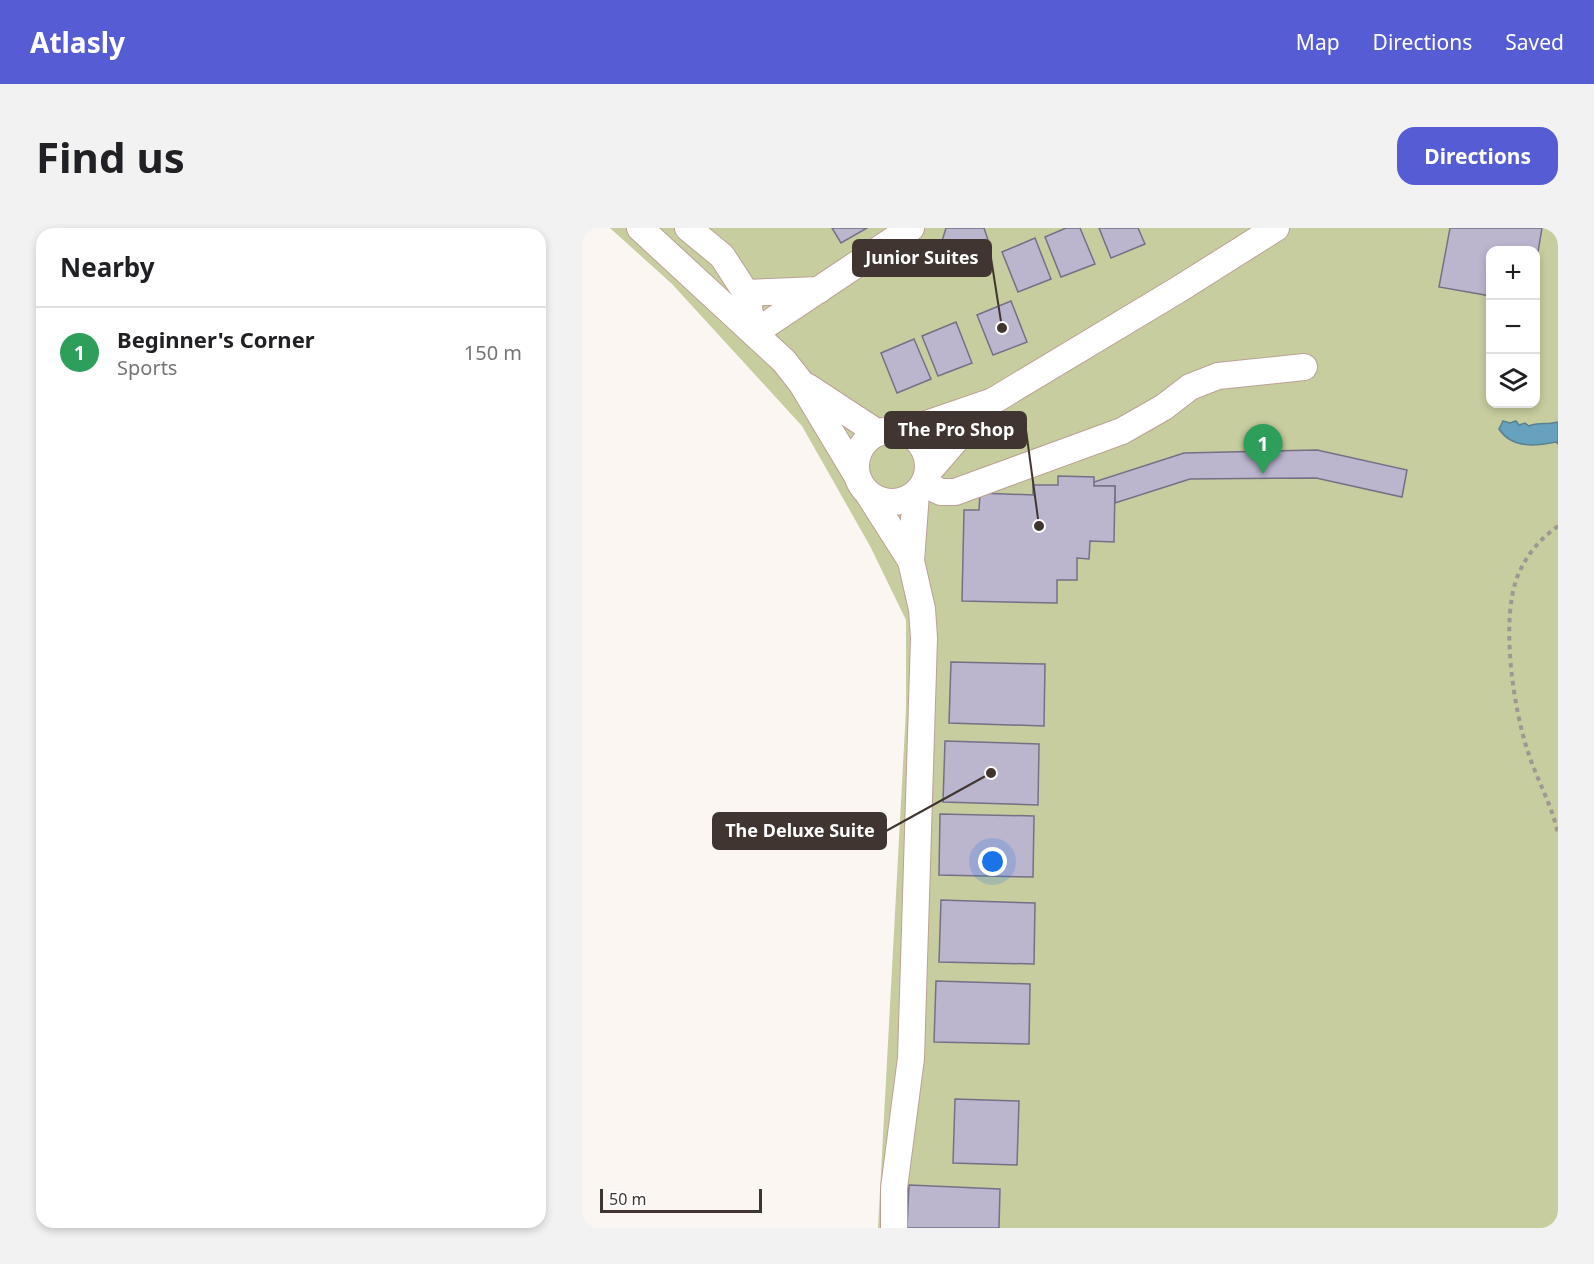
<!DOCTYPE html>
<meta charset="utf-8">
<style>
:root{--surface:#fff;--page:#f2f2f2;--text:#202124;--muted:#757577;--line:#e0e0e0;--accent:#565cd3}
body{margin:0;font-family:"Noto Sans",sans-serif;background:var(--page);color:var(--text)}
.controls{position:absolute;right:18px;top:18px;display:grid;overflow:hidden;border-radius:12px;box-shadow:0 3px 9px #0003}
.controls button{width:54px;height:54px;display:grid;place-items:center;padding:0;border:0;border-bottom:2px solid var(--line);background:var(--surface);color:var(--text);font:30px sans-serif}
.scale{position:absolute;left:18px;bottom:15px;width:162px;box-sizing:border-box;padding-left:6px;border:3px solid #403530;border-top:0;font-size:16px;line-height:21px;white-space:nowrap;color:#403530;-webkit-text-stroke:4px #fff;paint-order:stroke}
.you{position:absolute;left:411px;top:634px;width:21px;height:21px;margin:-15px;border:4px solid #fff;border-radius:50%;background:#1a73e8;box-shadow:0 0 0 9px #1a73e833}
.badge{display:grid;place-items:center;width:39px;height:39px;border-radius:50%;background:var(--accent);color:#fff;font-size:20px;font-weight:700}
.pin{position:absolute;translate:-50% -50px;filter:drop-shadow(0 2px 3px #0008)}
.pin::after{content:'';position:absolute;top:32px;width:21px;height:18px;background:inherit;clip-path:polygon(0 0,100% 0,50% 100%)}
.list{margin:0;padding:0;list-style:none}
h2{display:flex;justify-content:space-between;align-items:center;height:78px;margin:0;padding:0 24px;font-size:26px}
h2 small{font-size:20px;font-weight:400;color:var(--muted)}
.list li{display:grid;grid-template-columns:39px 1fr auto;gap:18px;align-items:center;box-sizing:border-box;height:90px;padding:0 24px;border-top:2px solid var(--line)}
.list b{display:block;font-size:22px;white-space:nowrap}
.list p{margin:0;font-size:20px;white-space:nowrap;color:var(--muted)}
.list em{font-size:20px;font-style:normal;color:var(--muted)}
.icon{flex:none;width:33px;height:33px;fill:none;stroke:currentColor;stroke-width:2;stroke-linecap:round;stroke-linejoin:round}
.map{position:relative;flex:none;width:976px;height:1000px;overflow:hidden;border-radius:18px}
header{display:flex;align-items:center;gap:36px;box-sizing:border-box;height:84px;padding:0 30px;background:var(--accent);color:#fff}
header strong{font-size:28px}
nav{display:flex;gap:33px;margin-inline-start:auto;font-size:21px}
.intro{display:flex;align-items:center;justify-content:space-between;box-sizing:border-box;height:144px;padding:0 36px}
h1{margin:0;font-size:42px}
.button{padding:15px 27px;border-radius:18px;background:var(--accent);color:#fff;font-size:21px;font-weight:700}
main{display:flex;gap:36px;padding:0 36px}
aside{flex:1;background:var(--surface);border-radius:18px;box-shadow:0 3px 9px #0003}
.map>svg:first-child{display:block}
.green{fill:#c7cd9e;fill-rule:evenodd}
.water{fill:#66a2bd;stroke:#5b8193;stroke-width:1.5}
.building{fill:#bbb5ce;stroke:#767087;stroke-width:1.5}
.lines{fill:none;stroke-linecap:round;stroke-linejoin:round}
.minor-casing{stroke:#bba195;stroke-width:28}
.path{stroke:#a09793;stroke-width:4;stroke-dasharray:4.5 4.5;stroke-linecap:butt}
.minor{stroke:#fff;stroke-width:26}
.leader{fill:none;stroke:#403530;stroke-width:2}
.callout-dot{fill:#403530;stroke:#fff;stroke-width:2}
.callout{fill:#403530;stroke:#403530;stroke-width:2}
.callout-label{font-size:18px;text-anchor:middle;font-weight:bold;fill:#fff}
</style>
<header>
<strong>Atlasly</strong>
<nav><a>Map</a><a>Directions</a><a>Saved</a></nav>
</header>
<div class="intro"><h1>Find us</h1><a class="button">Directions</a></div>
<main>
<aside>
<h2>Nearby<small></small></h2>
<ul class="list">
<li><span class="badge" style="background:#2e9e5b">1</span><div><b>Beginner's Corner</b><p>Sports</p></div><em>150 m</em></li>
</ul>
</aside>
<div class="map">
<svg width="976" height="1000" viewBox="0 0 976 1000">
<rect width="100%" height="100%" fill="#fcf6f3"/>
<path class="green" d="M 28,0 L 976,0 L 976,1000 L 296,1000 L 324,481 L 324,392 L 288,318 L 220,198 L 90,56 ZM 909,22 L 954,22 L 954,176 L 909,176 Z"/>
<path class="water" d="M 921,193 L 928,195 L 934,193 L 937,197 L 943,195 L 947,198 C 955,194 967,197 976,194 L 976,216 L 974,214 C 954,218 930,221 917,201 Z"/>
<g class="building">
<polygon points="250,0 285,0 259,15"/>
<polygon points="364,0 402,0 406,12 402,27 397,32 383,36 369,32 361,20 360,13"/>
<polygon points="484,0 498,0 513,36 479,49 463,9"/>
<polygon points="517,0 556,0 563,16 529,30"/>
<polygon points="868,0 960,0 954,36 954,22 909,22 909,68 857,59"/>
<polygon points="453,10 469,51 436,64 420,24"/>
<polygon points="429,73 445,114 411,127 395,87"/>
<polygon points="374,94 390,135 356,148 340,108"/>
<polygon points="332,111 349,151 315,165 299,125"/>
<polygon points="735,222 825,242 820,269 734,250 608,251 533,275 533,258 512,258 512,254 602,225"/>
<polygon points="476,248 512,249 512,258 533,258 532,314 508,313 507,331 495,330 495,352 475,352 475,375 380,373 382,282 397,282 398,265 451,267 451,257 476,257"/>
<polygon points="369,434 463,436 462,498 367,495"/>
<polygon points="363,513 457,516 456,577 361,574"/>
<polygon points="358,586 452,588 451,649 357,647"/>
<polygon points="359,672 453,675 452,736 357,734"/>
<polygon points="354,753 448,756 447,816 352,814"/>
<polygon points="373,871 437,873 435,937 371,935"/>
<polygon points="327,957 418,961 417,1000 325,1000"/>
</g>
<g class="lines">
<defs>
<g id="minor">
<polyline points="58,0 202,133 220,156 274,246"/>
<polyline points="106,0 140,28 164,65 172,105 329,0"/>
<polyline points="164,65 237,62"/>
<polyline points="226,159 296,205"/>
<circle cx="310" cy="238" r="36"/>
<polyline points="321,204 411,173 594,63 694,0"/>
<polyline points="346,244 379,206 407,177"/>
<polyline points="342,256 359,264 373,264 540,203 582,179 608,159 636,148 722,139"/>
<polyline points="287,267 329,333 340,381 342,410 329,830 312,960 312,1000"/>
<polyline points="329,333 334,265"/>
</g>
</defs>
<use href="#minor" class="minor-casing"/>
<path class="path" d="M 976,298 C 958,311 945,326 936,347 C 918,391 931,479 946,524 C 955,552 970,577 976,606"/>
<use href="#minor" class="minor"/>
</g>
<path class="leader" d="M420 100L409 30M457 298L444 202M409 545L304 603"/>
<g class="callout-dot">
<circle cx="420" cy="100" r="6"/>
<circle cx="457" cy="298" r="6"/>
<circle cx="409" cy="545" r="6"/>
</g>
<g class="callout">
<rect x="271" y="12" width="138" height="36" rx="6"/>
<rect x="303" y="184" width="141" height="36" rx="6"/>
<rect x="131" y="585" width="173" height="36" rx="6"/>
</g>
<g class="callout-label">
<text x="340" y="36">Junior Suites</text>
<text x="374" y="208">The Pro Shop</text>
<text x="218" y="609">The Deluxe Suite</text>
</g>
</svg>
<div class="controls">
<button>+</button>
<button>−</button>
<button><svg class="icon" aria-label="layers" viewBox="0 0 24 24"><path d="M12 4l9 5-9 5-9-5zM3 14l9 5 9-5"/></svg></button>
</div>
<div class="scale">50 m</div>
<div class="you"></div>
<div class="pin badge" style="left:681px;top:246px;background:#2e9e5b">1</div>
</div>
</main>
